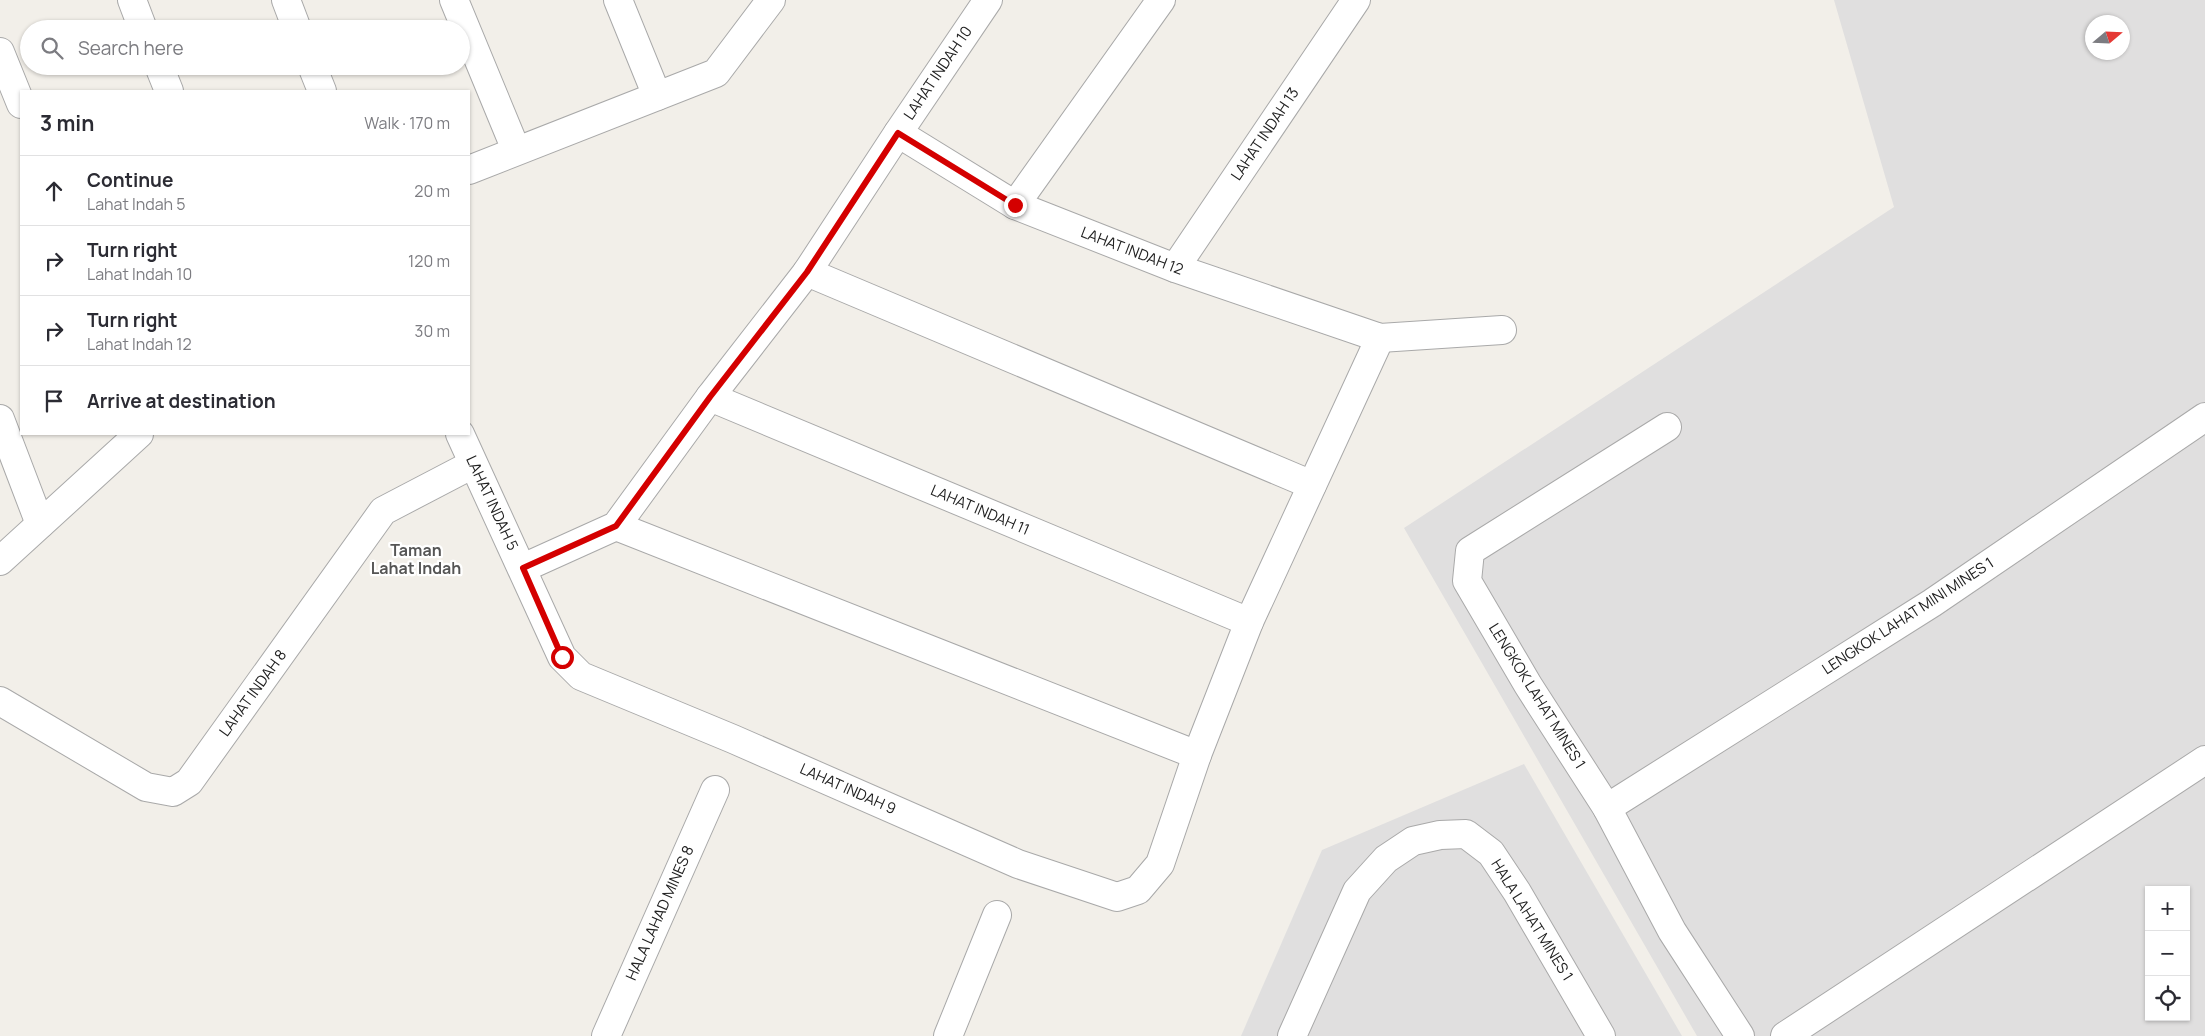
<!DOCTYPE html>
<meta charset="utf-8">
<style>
:root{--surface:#fff;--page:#f2f2f3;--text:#2b2b33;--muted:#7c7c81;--line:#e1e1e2}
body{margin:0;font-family:Manrope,sans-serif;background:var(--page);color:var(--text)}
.controls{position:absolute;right:15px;bottom:15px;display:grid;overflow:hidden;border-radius:0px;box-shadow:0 1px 4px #0004}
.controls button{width:45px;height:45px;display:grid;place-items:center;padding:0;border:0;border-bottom:1px solid var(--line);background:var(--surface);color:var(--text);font:25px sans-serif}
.compass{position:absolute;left:2085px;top:15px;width:45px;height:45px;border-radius:50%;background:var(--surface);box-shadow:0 1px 4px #0004;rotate:71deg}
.stop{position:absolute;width:15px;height:15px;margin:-11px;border:4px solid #d40000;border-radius:50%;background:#fff}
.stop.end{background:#d40000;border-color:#fff;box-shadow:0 1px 5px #0008}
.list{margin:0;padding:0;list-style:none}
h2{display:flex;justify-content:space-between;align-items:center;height:65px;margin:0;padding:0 20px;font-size:21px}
h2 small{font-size:16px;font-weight:400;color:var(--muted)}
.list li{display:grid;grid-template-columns:32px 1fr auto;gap:15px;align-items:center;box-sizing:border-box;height:70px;padding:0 20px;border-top:1px solid var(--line)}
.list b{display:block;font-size:19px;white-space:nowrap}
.list p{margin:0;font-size:16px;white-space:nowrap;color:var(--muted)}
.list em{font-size:16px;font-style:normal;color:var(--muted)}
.icon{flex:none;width:28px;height:28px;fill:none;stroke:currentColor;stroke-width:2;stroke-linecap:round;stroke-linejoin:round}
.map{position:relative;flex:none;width:2205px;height:1036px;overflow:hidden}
.search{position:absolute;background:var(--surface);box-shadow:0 1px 4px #0004;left:20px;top:20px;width:450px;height:55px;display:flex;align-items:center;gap:12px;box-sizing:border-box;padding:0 18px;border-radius:28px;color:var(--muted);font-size:19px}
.panel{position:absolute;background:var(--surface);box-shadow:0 1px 4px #0004;left:20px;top:90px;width:450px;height:345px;border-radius:0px}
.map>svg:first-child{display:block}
.residential{fill:#e0dfdf;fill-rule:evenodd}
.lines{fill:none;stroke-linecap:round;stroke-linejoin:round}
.minor-casing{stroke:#a9a9a9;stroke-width:30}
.minor{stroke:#fff;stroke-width:28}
.route{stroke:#d40000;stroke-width:6}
.labels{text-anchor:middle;stroke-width:4.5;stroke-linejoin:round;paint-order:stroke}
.street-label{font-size:15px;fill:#222;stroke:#fff}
.neighbourhood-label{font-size:16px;font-weight:bold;fill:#555;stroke:#fff}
</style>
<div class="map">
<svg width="2205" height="1036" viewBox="0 0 2205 1036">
<rect width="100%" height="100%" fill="#f2efe9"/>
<g class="residential">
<path d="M 1834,0 L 2205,0 L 2205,1036 L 1697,1036 L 1404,528 L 1894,207 ZM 2092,22 L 2122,22 L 2122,52 L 2092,52 ZM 2149,890 L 2186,890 L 2186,1017 L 2149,1017 Z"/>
<polygon points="1524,764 1682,1036 1241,1036 1322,850"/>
</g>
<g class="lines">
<defs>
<g id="minor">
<polyline points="132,0 143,29"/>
<polyline points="286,0 297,29"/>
<polyline points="454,0 516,150"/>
<polyline points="618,0 657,96"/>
<polyline points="0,52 21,104"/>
<polyline points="159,66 169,91"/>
<polyline points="312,66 322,91"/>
<polyline points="898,133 1015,205 1175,268 1380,338 1502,330"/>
<polyline points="469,170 716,73 771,0"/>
<polyline points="1015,205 1161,0"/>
<polyline points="1175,268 1356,0"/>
<polyline points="807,272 1312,485"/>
<polyline points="710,397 1249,622"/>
<polyline points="0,419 40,524"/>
<polyline points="1667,427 1470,551 1467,581 1528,685 1607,808 1672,931 1740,1036"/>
<polyline points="460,434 562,657 581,676 733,739 1018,864 1117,897 1138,890 1160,864 1197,755 1249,622 1380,338"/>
<polyline points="616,526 1197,755"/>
<polyline points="0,561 139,434"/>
<polyline points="523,568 616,526 710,397 807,272 898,133 988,0"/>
<polyline points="0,701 146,787 173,792 189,782 383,511 473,464"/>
<polyline points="1607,808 1932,603 2205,417"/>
<polyline points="606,1036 715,790"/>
<polyline points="948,1036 997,915"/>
<polyline points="1292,1036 1357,891 1386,859 1413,841 1440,835 1466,834 1491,853 1517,892 1601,1036"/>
<polyline points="1785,1036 2205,760"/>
</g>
</defs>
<use href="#minor" class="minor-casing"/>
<use href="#minor" class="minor"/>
</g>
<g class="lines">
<polyline class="route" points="562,657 523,568 616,526 710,397 807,272 898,133 1015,205"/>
</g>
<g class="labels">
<g class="street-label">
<text transform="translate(938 73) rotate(-56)" y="5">LAHAT INDAH 10</text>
<text transform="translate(1265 134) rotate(-56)" y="5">LAHAT INDAH 13</text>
<text transform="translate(1132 251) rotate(21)" y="5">LAHAT INDAH 12</text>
<text transform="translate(492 503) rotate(65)" y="5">LAHAT INDAH 5</text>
<text transform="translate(980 510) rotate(23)" y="5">LAHAT INDAH 11</text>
<text transform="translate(1908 616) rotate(-33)" y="5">LENGKOK LAHAT MINI MINES 1</text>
<text transform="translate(253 693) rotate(-54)" y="5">LAHAT INDAH 8</text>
<text transform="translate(1537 696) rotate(58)" y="5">LENGKOK LAHAT MINES 1</text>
<text transform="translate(848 789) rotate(24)" y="5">LAHAT INDAH 9</text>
<text transform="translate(660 913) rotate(-66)" y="5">HALA LAHAD MINES 8</text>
<text transform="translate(1532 920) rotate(58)" y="5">HALA LAHAT MINES 1</text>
</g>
<g class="neighbourhood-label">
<text x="416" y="556">Taman<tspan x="416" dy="18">Lahat Indah</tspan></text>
</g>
</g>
</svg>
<div class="controls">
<button>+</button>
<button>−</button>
<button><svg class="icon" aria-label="locate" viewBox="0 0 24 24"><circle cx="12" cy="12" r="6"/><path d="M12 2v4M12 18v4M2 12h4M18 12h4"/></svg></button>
</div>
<svg class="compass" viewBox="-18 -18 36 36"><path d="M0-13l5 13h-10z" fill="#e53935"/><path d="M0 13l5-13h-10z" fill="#7c7c81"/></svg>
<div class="stop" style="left:562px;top:657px"></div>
<div class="stop end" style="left:1015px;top:205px"></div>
<div class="search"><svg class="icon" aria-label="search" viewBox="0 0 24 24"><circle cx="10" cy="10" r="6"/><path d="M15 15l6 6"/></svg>Search here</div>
<section class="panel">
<h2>3 min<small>Walk · 170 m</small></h2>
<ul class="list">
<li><svg class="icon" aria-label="ahead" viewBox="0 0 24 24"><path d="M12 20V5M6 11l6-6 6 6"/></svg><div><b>Continue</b><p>Lahat Indah 5</p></div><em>20 m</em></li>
<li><svg class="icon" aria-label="right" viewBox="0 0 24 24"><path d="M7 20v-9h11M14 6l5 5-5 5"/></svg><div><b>Turn right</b><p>Lahat Indah 10</p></div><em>120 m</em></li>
<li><svg class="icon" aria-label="right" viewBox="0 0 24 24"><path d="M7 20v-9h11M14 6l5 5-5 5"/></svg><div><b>Turn right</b><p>Lahat Indah 12</p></div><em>30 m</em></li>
<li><svg class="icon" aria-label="arrive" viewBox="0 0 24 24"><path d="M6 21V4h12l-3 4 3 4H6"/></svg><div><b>Arrive at destination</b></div></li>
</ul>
</section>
</div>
